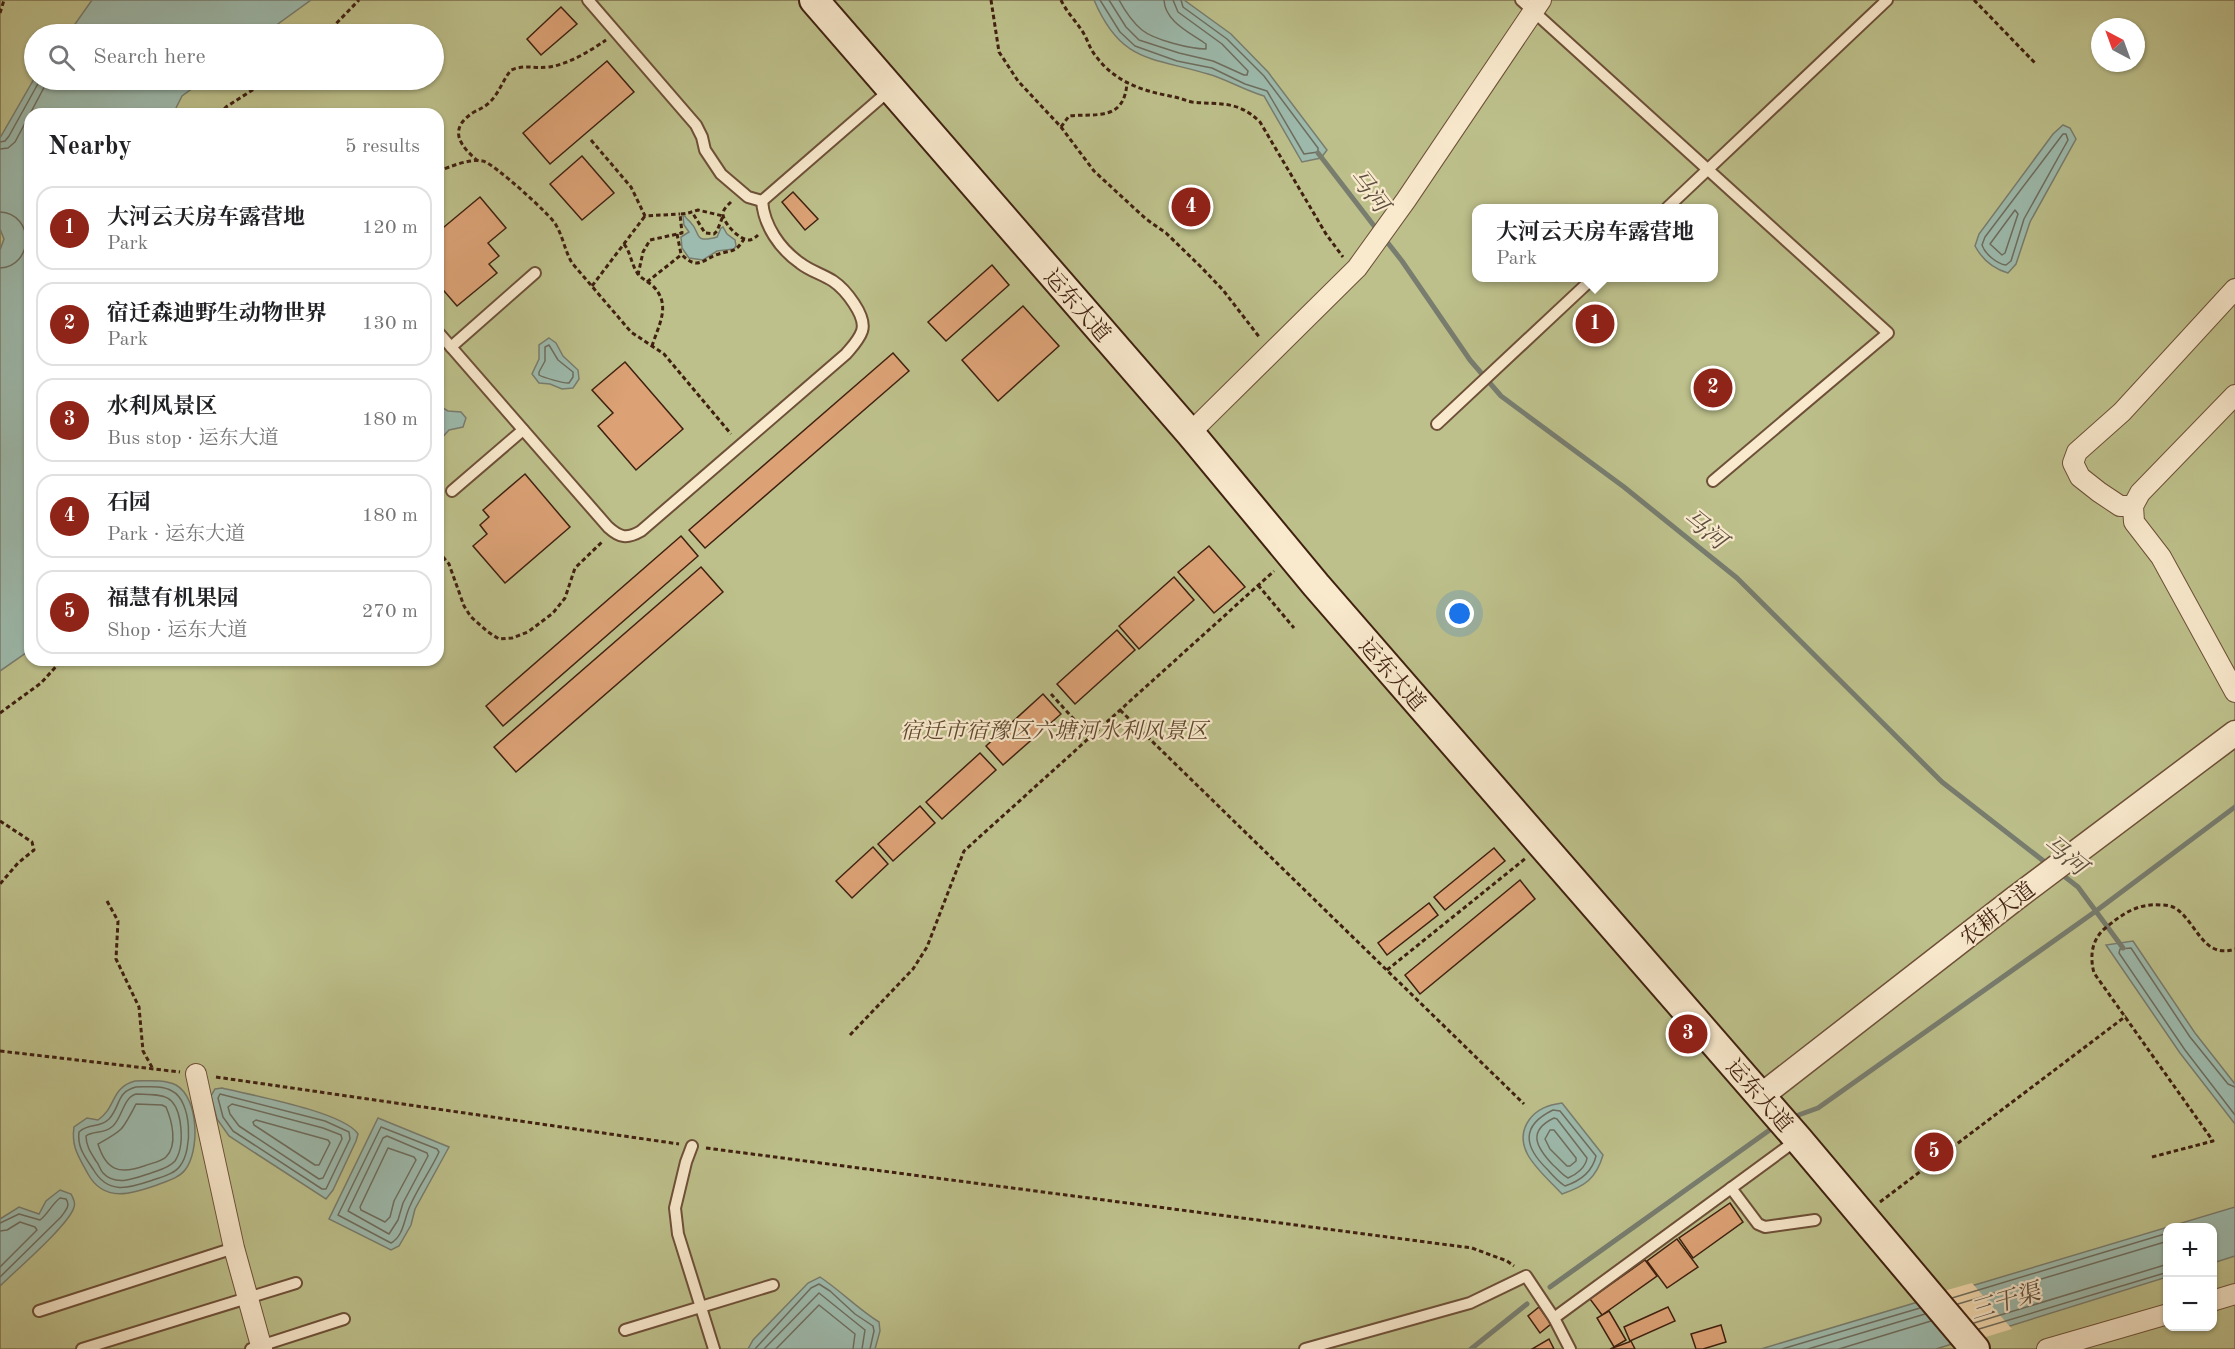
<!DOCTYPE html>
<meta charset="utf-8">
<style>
:root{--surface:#fff;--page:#f2f2f2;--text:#202124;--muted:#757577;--line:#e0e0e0;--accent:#8f2418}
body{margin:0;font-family:"Old Standard TT","Noto Serif SC",serif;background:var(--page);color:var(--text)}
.controls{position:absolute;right:18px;bottom:18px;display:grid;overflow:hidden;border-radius:12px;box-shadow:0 2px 4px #0004}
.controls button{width:54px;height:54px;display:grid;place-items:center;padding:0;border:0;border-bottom:2px solid var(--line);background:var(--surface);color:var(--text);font:30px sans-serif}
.compass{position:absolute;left:2091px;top:18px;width:54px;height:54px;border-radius:50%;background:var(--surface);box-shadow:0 2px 4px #0004;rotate:319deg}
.you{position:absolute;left:1460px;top:614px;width:21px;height:21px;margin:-15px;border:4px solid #fff;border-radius:50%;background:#1a73e8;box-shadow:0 0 0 9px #1a73e833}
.badge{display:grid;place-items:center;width:39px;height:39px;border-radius:50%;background:var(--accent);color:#fff;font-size:20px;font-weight:700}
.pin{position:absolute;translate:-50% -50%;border:3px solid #fff;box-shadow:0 2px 6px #0006}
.popup{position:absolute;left:1472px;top:204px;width:246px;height:78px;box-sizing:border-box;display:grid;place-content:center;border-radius:12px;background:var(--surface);filter:drop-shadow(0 2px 4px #0005);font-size:20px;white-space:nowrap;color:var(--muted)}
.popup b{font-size:22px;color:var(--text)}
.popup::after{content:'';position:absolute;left:50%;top:100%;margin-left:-12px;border:12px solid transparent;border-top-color:var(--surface)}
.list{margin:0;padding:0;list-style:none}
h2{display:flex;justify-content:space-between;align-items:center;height:78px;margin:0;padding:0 24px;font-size:26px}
h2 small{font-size:20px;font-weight:400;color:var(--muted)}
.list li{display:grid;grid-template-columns:39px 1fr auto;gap:18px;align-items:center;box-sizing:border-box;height:84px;margin:0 12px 12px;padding:0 12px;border:2px solid var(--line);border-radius:18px}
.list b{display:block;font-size:22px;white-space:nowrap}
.list p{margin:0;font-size:20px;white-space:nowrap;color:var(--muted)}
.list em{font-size:20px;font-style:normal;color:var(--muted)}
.icon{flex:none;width:33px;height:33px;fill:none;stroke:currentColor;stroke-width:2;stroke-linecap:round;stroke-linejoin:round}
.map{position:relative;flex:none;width:2235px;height:1349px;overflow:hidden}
.search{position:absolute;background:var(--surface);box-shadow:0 2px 4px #0004;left:24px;top:24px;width:420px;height:66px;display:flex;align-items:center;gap:15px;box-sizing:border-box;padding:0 21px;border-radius:33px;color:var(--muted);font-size:22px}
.panel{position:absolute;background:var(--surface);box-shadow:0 2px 4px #0004;left:24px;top:108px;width:420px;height:558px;border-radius:18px}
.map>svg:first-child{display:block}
.green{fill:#bdc08b;stroke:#7e704e;stroke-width:1.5;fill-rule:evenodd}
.water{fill:#9dbbae;stroke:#787d6f;stroke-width:1.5}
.pier{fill:#f6ddb2}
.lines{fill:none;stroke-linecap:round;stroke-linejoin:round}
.shore{stroke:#6e6e5f;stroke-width:1.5}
.stream{stroke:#787d6f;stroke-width:5}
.building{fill:#dca276;stroke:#402110;stroke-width:1.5}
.service-casing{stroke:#6e5038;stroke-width:14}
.minor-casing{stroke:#6e5038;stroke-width:22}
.tertiary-casing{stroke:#6e5038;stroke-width:27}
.secondary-casing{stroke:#402110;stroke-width:32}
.path{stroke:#402110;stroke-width:3;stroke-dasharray:4.5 3;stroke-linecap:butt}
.service{stroke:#f9e9cd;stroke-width:10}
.minor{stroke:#f9e9cd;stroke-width:20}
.tertiary{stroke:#f9e9cd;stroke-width:24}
.secondary{stroke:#f9e9cd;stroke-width:28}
.labels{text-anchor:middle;stroke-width:4.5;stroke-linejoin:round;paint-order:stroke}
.street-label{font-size:22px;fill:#402110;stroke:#f9e9cd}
.park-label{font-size:22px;font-style:italic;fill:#5f492f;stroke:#f9e9cd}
.water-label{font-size:24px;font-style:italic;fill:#5c4f3f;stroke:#f9e9cd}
</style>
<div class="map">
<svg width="2235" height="1349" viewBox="0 0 2235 1349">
<rect width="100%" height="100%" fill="#f6ddb2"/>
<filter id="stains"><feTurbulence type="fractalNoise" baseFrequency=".00333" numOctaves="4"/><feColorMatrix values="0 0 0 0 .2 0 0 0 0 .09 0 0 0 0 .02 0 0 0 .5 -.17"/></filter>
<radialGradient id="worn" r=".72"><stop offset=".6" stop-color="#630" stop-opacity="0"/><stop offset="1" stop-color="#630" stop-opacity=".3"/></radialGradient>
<path class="green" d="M 0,0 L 2235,0 L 2235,1349 L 0,1349 ZM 2100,27 L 2136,27 L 2136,63 L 2100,63 ZM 34,34 L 434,34 L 434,80 L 34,80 ZM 30,114 L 438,114 L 438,660 L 30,660 ZM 1476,208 L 1714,208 L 1714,278 L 1476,278 ZM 2168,1228 L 2212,1228 L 2212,1326 L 2168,1326 Z"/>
<g class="water">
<polygon points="92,0 311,0 264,34 68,34"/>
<path d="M 1094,0 L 1184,0 L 1231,34 L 1268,72 L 1327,150 L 1321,158 L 1302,162 L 1264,96 C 1244,90 1226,79 1208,74 C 1151,57 1121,63 1094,0 Z"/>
<polygon points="34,79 204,80 182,96 173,114 30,114 30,650 0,671 0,250 4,239 0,229 0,138"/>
<path d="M 2063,125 L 2070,128 L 2076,139 L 2030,222 L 2016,264 L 2008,273 C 1994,269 1982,259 1975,246 L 1979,234 L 2053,134 Z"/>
<path d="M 683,216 L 685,216 C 686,219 689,220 691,223 C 701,232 692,244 717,237 L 721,228 L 723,227 L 727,234 L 735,240 L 736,246 L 734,249 L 717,251 L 703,260 L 689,258 L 682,248 L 681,237 L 689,232 L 684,225 Z"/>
<polygon points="549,338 556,343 563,356 578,370 579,379 573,388 562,389 550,384 539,383 532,374 539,359 539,345"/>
<polygon points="438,405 448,411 461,412 466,418 463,427 449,430 438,442"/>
<polygon points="2133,941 2195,1033 2235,1084 2235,1124 2180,1053 2106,945"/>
<path d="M 135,1081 C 147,1081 164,1079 176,1085 C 199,1098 200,1151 185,1170 C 179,1178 167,1181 157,1185 C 132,1194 104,1203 88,1174 C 79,1157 71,1147 74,1127 L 87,1118 L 98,1120 C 117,1107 110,1088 135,1081 Z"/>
<path d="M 222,1088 C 251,1095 344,1112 358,1134 L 356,1141 L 333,1190 L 326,1199 L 229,1136 L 217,1119 L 211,1096 L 215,1089 Z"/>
<path d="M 1562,1103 L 1603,1155 C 1596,1179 1585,1186 1562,1194 C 1544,1174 1509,1149 1529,1120 C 1537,1109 1548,1105 1562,1103 Z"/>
<polygon points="378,1118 449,1147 415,1209 411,1225 399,1246 391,1250 329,1219"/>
<path d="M 60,1190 L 71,1194 C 73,1198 76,1203 74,1207 C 70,1224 15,1271 0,1286 L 0,1219 L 19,1207 L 39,1214 L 46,1201 Z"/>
<polygon points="2235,1207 2235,1256 2213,1263 2212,1228 2168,1228 2167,1277 1936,1349 1761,1349"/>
<path d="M 820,1277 C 841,1291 858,1309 879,1322 L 880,1331 L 875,1349 L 748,1349 L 753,1340 L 808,1283 Z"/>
</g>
<polygon class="pier" points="1972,1283 2012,1329 1966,1343 1926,1296"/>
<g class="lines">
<g class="shore">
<polyline points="1100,0 1120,32 1135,46 1177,61 1212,68 1245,84 1267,91 1304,154 1318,152 1318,148 1264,76 1227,39 1183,7 1181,0"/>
<polyline points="1109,0 1126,27 1139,40 1179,53 1213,61 1244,75 1247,75 1248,71 1222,44 1178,12 1173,0"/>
<path d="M 1119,0 C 1125,11 1132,22 1142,30 C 1154,40 1191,49 1206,49 L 1206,44 C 1191,33 1165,22 1164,0"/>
<path d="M 2063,134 L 2066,134 L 2068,140 L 2024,219 L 2011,261 L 2006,265 C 1997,264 1985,254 1982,245 L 1985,237 Z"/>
<polyline points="0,142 5,141 9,136 40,80"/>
<polyline points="0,149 8,148 15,142 48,80"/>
<polygon points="2015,210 2018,214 2005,253 2002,255 1990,244"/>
<path d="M 0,212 C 35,214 34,266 0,268"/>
<path d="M 549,345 L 558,360 L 573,372 L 573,377 L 569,383 C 565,384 542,377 539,375 L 539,372 L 545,361 L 545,347 Z"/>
<path d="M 136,1087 C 147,1087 162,1085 172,1091 C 192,1101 193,1150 180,1166 C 175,1173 165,1176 156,1179 C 132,1187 109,1197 93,1169 C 85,1157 77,1147 79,1132 C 90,1122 99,1129 109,1119 C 121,1106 116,1092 136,1087 Z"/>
<polyline points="2235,1087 2228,1084 2190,1037 2131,948 2120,949 2119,953 2185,1050 2235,1115"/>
<path d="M 136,1094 C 161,1095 175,1092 180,1121 C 182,1134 183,1149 175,1161 C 169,1168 159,1170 151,1173 C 136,1178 116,1187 103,1173 C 100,1170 99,1164 96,1161 C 91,1153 86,1146 86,1136 C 94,1130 103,1135 113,1126 C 123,1116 123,1098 136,1094 Z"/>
<polygon points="220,1094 325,1121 349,1132 350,1139 326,1189 322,1189 233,1131 223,1117 218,1098"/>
<path d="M 136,1104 L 162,1105 L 166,1107 C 172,1121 178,1145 166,1157 C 161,1162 151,1163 144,1166 C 119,1175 106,1170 98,1144 C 123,1130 122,1131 136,1104 Z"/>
<polygon points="232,1104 323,1128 341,1135 342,1139 323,1178 319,1179 239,1126 230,1114 228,1107"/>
<path d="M 1553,1110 L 1560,1111 L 1596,1156 C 1592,1173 1580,1181 1565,1186 C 1559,1182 1553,1176 1548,1170 C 1524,1147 1520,1126 1553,1110 Z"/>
<path d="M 1554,1118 L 1557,1119 L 1587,1158 C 1586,1167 1576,1175 1568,1178 C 1562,1175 1558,1169 1553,1165 C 1536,1147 1527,1131 1554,1118 Z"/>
<polygon points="256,1120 328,1140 330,1143 319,1165 315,1165 254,1125 253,1122"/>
<path d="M 381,1127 L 437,1149 L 439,1152 C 431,1170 418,1187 410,1206 C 404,1218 404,1236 391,1243 L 338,1215 Z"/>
<polygon points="1550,1130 1554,1130 1576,1158 1576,1161 1570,1166 1567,1166 1550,1149 1545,1139"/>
<polygon points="387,1136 427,1153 428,1156 403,1203 398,1220 389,1234 348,1211 383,1138"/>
<polygon points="388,1148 414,1157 416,1160 394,1201 390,1217 385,1222 361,1210 360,1207"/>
<path d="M 0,1223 L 19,1214 L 40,1220 C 47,1215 52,1204 60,1198 L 66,1199 C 71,1206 65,1211 61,1217 L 0,1277"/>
<polyline points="0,1231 7,1230 20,1222 35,1227 37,1230 0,1267"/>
<polyline points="1952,1298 2168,1233"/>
<polyline points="1958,1304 2168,1241"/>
<polyline points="1974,1323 2168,1264"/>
<polyline points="1979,1329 2168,1272"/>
<polyline points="755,1349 811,1288 819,1284 830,1291 855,1314 873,1326 874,1331 870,1349"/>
<polyline points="764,1349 819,1293 865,1330 862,1349"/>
<polyline points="776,1349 819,1305 855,1334 853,1349"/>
<polyline points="1782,1349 1920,1308"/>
<polyline points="1808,1349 1925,1314"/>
<polyline points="1839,1349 1931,1321"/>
</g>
<g class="stream">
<polyline points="1318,153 1378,231"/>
<polyline points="1384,238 1402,261 1470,360 1501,396 1624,487 1737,578 1942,782 2050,866"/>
<polyline points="2060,873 2078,887 2123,948"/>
<polyline points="1793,1117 1818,1108 2096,911 2235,807"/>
<polyline points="1550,1287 1771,1129"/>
<polyline points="1471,1349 1527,1304"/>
</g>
</g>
<g class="building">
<polygon points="561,7 577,24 541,55 527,39"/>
<polygon points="607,61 634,92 550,164 523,133"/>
<polygon points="582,156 614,193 582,220 550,184"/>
<polygon points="793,192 818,219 805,230 782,202"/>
<polygon points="480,197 506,228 488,243 499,256 489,264 497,273 457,306 438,284 438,232"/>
<polygon points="992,265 1009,285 946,341 928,322"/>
<polygon points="1023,306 1059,346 998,401 962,360"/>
<polygon points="893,353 909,371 705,548 689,530"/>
<polygon points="625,362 683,429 636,470 598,426 613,413 592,390"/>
<polygon points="525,474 570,527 505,583 473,546 487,534 480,525 489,517 483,510"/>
<polygon points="681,536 698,556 503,726 486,706"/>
<polygon points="1209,546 1245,587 1214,613 1178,572"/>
<polygon points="701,567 723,592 516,772 494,747"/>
<polygon points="1174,577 1194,600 1139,649 1119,626"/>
<polygon points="1117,630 1135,650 1075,704 1057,684"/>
<polygon points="1043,694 1061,714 1003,765 986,746"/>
<polygon points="980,753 996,770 942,819 926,802"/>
<polygon points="920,806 935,823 893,861 878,844"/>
<polygon points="873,847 888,864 852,898 836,881"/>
<polygon points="1494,848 1505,861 1445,910 1434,897"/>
<polygon points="1520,880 1535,899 1420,994 1405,975"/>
<polygon points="1429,903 1438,915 1387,955 1378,943"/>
<polygon points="1730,1203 1743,1222 1693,1258 1679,1238"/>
<polygon points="1677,1239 1698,1267 1667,1288 1647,1261"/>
<polygon points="1645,1260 1657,1276 1602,1315 1590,1299"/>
<polygon points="1539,1307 1551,1324 1540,1333 1528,1316"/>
<polygon points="1668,1307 1675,1321 1630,1341 1624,1327"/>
<polygon points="1609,1311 1626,1340 1614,1347 1597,1318"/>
<polygon points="1721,1325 1726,1342 1703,1349 1696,1349 1691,1334"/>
<polygon points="1549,1339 1554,1349 1532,1349"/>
<polygon points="1631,1341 1635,1349 1610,1349 1629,1342"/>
</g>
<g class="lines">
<defs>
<g id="service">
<polyline points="588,0 696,125 702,137 705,150 721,174 748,197 762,201 891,89"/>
<polyline points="1521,0 1888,333 1713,481"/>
<polyline points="1667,208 1887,0"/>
<path d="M 438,332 L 608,527 C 620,538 627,539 641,531 L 846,354 C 852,347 859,340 862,331 C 867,316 845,289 833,281 C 822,274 810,271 800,263 C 780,249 764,226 762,201"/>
<polyline points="451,347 535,273"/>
<polyline points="1437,424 1593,278"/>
<polyline points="452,491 523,430"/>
<polyline points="692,1146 686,1162 675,1208 678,1234 714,1349"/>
<polyline points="1731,1188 1758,1224 1765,1227 1815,1220"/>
<polyline points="39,1311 234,1248"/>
<polyline points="1554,1318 1798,1139"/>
<polyline points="625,1330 773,1285"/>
<polyline points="82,1349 296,1283"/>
<polyline points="251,1349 344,1319"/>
<polyline points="1305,1349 1470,1303 1526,1276 1554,1318 1570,1349"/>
</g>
<g id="minor">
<polyline points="2235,395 2140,493 2133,506 2134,522 2161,557 2235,692"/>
<polyline points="1190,433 1357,268 1406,200 1541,0"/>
<polyline points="2133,506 2120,506 2099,492 2080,477 2073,463 2077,452 2122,412 2235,289"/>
<polyline points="196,1074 234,1248 262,1349"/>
<polyline points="2212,1301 2235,1294"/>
<polyline points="2047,1349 2168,1314"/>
</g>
<polyline id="tertiary" points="1761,1096 2013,900 2235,733"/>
<polyline id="secondary" points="814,0 1190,433 1316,585 1798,1139 1975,1349"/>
</defs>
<use href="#service" class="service-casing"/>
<use href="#minor" class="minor-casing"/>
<use href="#tertiary" class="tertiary-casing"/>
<use href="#secondary" class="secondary-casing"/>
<g class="path">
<polyline points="991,0 999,52 1018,81 1061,127 1094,171 1146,219 1166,233 1200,266 1223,290 1260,338"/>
<path d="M 1061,0 C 1067,13 1077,22 1084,34 C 1088,41 1090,49 1095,55 C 1114,81 1139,90 1170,96 C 1177,97 1184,100 1192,102 C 1220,105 1238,100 1260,122 L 1326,234 L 1343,257"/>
<polyline points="1974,0 2035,63"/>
<polyline points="0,13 4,0"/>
<polyline points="326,34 359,0"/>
<polyline points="219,114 226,107 268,80"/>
<path d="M 1061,127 L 1069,116 C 1096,113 1124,122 1127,83"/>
<polyline points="591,140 631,187 645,216 680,214"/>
<path d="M 478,161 C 460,146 447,129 474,112 C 480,109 485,107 490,102 C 499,93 503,80 511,70 C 526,64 534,69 549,67 C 569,64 590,51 606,40"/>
<path d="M 438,171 C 450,167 470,158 483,161 C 493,163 551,215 556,225 C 563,237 565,251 572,263 L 631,332 L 664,354 L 731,434"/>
<path d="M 731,202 C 728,205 723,209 723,214 C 723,223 740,241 750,240 C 753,239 756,237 758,235"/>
<path d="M 677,234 L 681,254 C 697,270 701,261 716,255 C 731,249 734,255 744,239"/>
<path d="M 624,244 C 631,253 631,264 638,274 C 642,279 647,281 652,285 C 672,304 659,324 652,346"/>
<path d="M 638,275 L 643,252 L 650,240 L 682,233 L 680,214 C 687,214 691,212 698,210 L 723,216 L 717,231 L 714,234 L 705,233 L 692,212"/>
<polyline points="647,282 681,255"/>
<polyline points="592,286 645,216"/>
<polyline points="438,551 449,564 464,606 471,617 488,632 499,639 512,638 528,632 553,613 565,598 575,568 603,541"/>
<polyline points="1258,585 1294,628"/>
<polyline points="1051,694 1090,737"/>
<polyline points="1120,710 1524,1104"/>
<polyline points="0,713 41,683 62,660"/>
<polyline points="0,821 32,842 34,850 18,863 0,884"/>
<polyline points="107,901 118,921 116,959 139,1007 143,1051 153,1069"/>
<polyline points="1387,970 1526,858"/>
<polyline points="850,1035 913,969 927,947 964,851 1274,571"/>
<polyline points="0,1051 180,1072"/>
<polyline points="216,1077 679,1144"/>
<polyline points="706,1148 1472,1248 1507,1261 1514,1266"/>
<path d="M 2152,1157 L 2213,1141 L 2094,973 C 2090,958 2091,942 2103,930 C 2121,915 2136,903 2161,905 C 2167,905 2173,906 2178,910 C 2198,926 2204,959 2235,949"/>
<polyline points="1880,1202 2126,1016"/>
</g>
<use href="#service" class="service"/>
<use href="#minor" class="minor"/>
<use href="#tertiary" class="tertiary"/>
<use href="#secondary" class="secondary"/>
</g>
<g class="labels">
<g class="street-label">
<text transform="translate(1078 305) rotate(49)" y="8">运东大道</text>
<text transform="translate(1393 674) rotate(49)" y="8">运东大道</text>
<text transform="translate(1997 913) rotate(-38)" y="8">农耕大道</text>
<text transform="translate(1760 1095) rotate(49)" y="8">运东大道</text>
</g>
<g class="park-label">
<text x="1054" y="738">宿迁市宿豫区六塘河水利风景区</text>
</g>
<g class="water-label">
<text transform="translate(1369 190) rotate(52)" y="8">马河</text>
<text transform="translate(1705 529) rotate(39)" y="8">马河</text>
<text transform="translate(2065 855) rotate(39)" y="8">马河</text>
<text transform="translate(2005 1301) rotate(-17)" y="8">三干渠</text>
</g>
</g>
<rect width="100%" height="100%" filter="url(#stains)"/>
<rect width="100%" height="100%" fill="url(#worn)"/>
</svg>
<div class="controls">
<button>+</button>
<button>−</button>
</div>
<svg class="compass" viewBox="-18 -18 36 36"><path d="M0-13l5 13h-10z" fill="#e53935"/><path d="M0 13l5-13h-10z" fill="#757577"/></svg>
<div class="you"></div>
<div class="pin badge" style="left:1595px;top:324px">1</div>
<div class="popup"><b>大河云天房车露营地</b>Park</div>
<div class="pin badge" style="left:1713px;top:388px">2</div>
<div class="pin badge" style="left:1688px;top:1034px">3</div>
<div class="pin badge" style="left:1191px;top:207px">4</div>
<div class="pin badge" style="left:1934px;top:1152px">5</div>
<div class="search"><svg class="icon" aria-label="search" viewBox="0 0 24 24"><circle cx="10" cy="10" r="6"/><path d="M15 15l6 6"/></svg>Search here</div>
<section class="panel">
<h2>Nearby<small>5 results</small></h2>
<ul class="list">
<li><span class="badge">1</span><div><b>大河云天房车露营地</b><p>Park</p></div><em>120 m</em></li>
<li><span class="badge">2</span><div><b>宿迁森迪野生动物世界</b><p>Park</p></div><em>130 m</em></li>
<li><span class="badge">3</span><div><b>水利风景区</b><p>Bus stop · 运东大道</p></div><em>180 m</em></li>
<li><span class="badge">4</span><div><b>石园</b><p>Park · 运东大道</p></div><em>180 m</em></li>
<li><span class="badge">5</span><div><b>福慧有机果园</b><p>Shop · 运东大道</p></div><em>270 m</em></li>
</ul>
</section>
</div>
